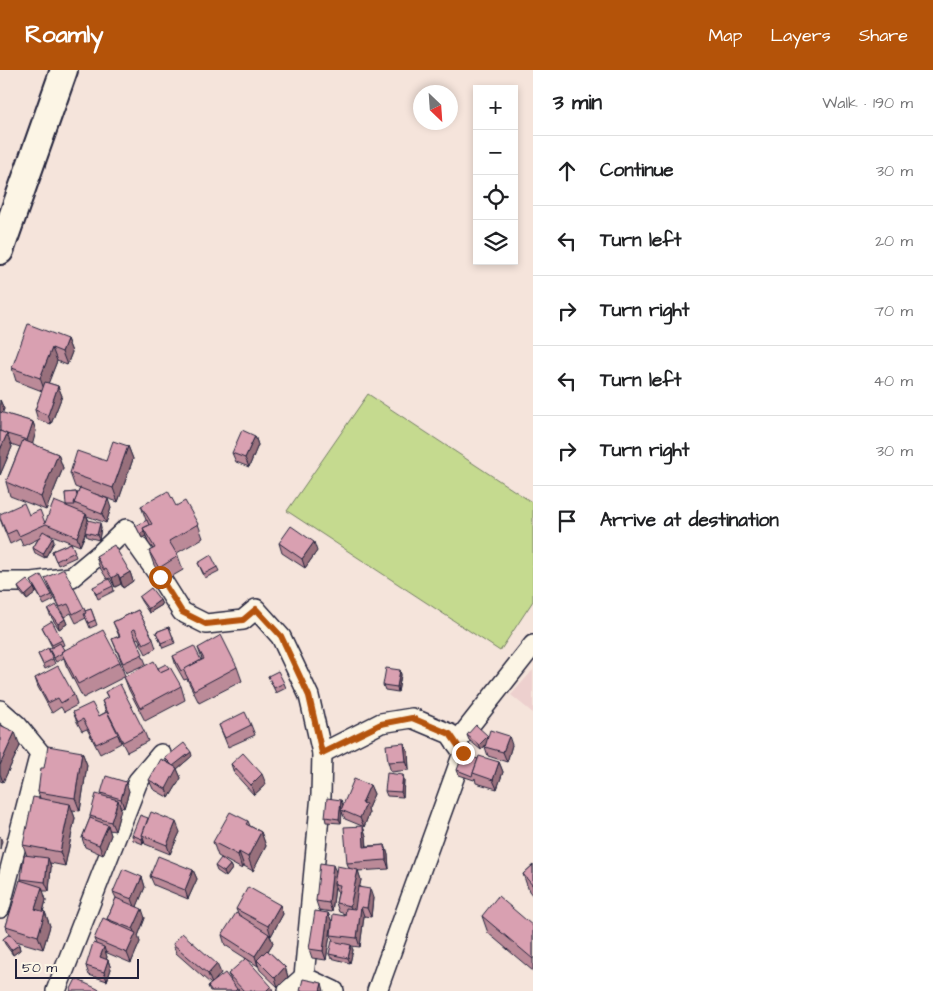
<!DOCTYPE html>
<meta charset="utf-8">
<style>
:root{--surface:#fff;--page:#f2f2f2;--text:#202124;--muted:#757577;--line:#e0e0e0;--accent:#b45309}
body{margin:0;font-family:"Architects Daughter",sans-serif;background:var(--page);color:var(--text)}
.controls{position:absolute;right:15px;top:15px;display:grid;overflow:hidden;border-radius:0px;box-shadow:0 2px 8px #0003}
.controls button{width:45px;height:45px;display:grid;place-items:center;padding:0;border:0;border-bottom:1px solid var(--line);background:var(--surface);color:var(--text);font:25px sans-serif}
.compass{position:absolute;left:413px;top:15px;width:45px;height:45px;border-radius:50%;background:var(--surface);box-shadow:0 2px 8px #0003;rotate:155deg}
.scale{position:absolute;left:15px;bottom:12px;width:124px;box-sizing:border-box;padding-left:5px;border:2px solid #22223b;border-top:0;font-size:14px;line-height:18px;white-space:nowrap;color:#22223b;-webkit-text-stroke:4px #fcf5e5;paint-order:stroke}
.stop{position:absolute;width:15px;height:15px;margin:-11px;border:4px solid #b45309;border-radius:50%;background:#fff}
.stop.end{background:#b45309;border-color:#fff;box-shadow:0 1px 5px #0008}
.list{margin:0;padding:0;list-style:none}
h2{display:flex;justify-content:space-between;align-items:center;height:65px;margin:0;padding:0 20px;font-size:21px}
h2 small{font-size:16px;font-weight:400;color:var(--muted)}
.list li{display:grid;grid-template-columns:32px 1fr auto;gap:15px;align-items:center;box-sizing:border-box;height:70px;padding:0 20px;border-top:1px solid var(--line)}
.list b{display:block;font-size:19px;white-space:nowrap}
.list em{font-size:16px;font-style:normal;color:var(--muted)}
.icon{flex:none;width:28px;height:28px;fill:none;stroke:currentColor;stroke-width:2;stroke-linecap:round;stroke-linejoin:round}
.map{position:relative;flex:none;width:533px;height:921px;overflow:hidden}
header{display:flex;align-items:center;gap:30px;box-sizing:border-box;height:70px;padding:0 25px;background:var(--accent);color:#fff}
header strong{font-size:24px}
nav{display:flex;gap:28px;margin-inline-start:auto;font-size:18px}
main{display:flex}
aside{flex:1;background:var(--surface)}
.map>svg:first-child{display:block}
.built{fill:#edd0ce}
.green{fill:#c5da8f;stroke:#747e65}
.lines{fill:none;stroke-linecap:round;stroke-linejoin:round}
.street-casing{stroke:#22223b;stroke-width:22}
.secondary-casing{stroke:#22223b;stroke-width:30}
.street{stroke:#fcf5e5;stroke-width:19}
.secondary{stroke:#fcf5e5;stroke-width:26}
.wall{fill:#bb8a98;stroke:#22223b}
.shaded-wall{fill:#98707c;stroke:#22223b}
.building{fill:#d9a0b1;stroke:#22223b}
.route{stroke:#b45309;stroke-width:6}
</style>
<header>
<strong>Roamly</strong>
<nav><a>Map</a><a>Layers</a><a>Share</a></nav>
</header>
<main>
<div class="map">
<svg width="533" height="921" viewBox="0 0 533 921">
<rect width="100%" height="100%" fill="#f5e4db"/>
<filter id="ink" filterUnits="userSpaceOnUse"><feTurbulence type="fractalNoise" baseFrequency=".02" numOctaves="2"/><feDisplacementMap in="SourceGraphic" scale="10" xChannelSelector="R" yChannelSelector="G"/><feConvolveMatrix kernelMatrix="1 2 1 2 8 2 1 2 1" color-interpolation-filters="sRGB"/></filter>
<g filter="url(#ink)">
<polygon class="built" points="533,600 533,643 511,625"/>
<polygon class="green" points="368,324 533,433 533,531 500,581 287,441"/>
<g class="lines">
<defs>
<g id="street">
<polyline points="0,512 32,512 72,507 102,482 126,459 160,507 182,542 206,554 243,550 256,539 281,567 309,626 322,683 321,725 304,907 334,921"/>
<polyline points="0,640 17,655 40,683 0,838"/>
<polyline points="456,673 533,575"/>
<polyline points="322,683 381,653 412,648 450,664 463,683 377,921"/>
<polyline points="56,921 138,711 161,684"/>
<polyline points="288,921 304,907"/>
</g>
<polyline id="secondary" points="0,181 64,0"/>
</defs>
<use href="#street" class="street-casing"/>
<use href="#secondary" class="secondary-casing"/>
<use href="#street" class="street"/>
<use href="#secondary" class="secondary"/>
</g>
<g class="wall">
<polygon points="67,269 72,282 67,295 57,291 48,313 58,316 62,326 51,354 38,350 35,340 42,321 16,311 12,298"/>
<polygon points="0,330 4,339 2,343 33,352 36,361 32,374 58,384 63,398 46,440 10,426 6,412 20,377 11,374 12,377 0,405"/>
<polygon points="255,366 258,375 249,397 236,392 232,383"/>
<polygon points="128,376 133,389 118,432 95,424 111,438 106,453 87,446 89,451 101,457 99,470 87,467 86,463 80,476 49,464 48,464 54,472 45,488 35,483 33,478 38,469 23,476 20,469 10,474 0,449 29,445 45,453 67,436 65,423 76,422 77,424 80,419 75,417 70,403 106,391"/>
<polygon points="141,436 176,436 198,454 203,468 177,483 183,500 164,511 154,495 149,481 153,479 148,472 146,466 142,468 136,456 149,455 146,450"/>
<polygon points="71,473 76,487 58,495 52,481"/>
<polygon points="279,473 317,481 305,498 282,483"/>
<polygon points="96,486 130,502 133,511 123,518 121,514 115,517 110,508 107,509 99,496"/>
<polygon points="198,493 217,497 219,501 205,508"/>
<polygon points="45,508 84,538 85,541 91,539 97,555 90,558 86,548 76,553 71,543 64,547 67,554 59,559 50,545 48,540 64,547 49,517"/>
<polygon points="31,511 52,525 54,530 44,535"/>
<polygon points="113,516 114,521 98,529 93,517"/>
<polygon points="18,517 34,518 36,523 27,530 20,522"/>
<polygon points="139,527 160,530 162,535 149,543 141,531"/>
<polygon points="138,540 153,569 156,578 146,584 138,568 136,569 146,594 126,603 112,569 119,566 113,552"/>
<polygon points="42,557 62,570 64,575 61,576 64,580 120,592 125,606 158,599 181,616 185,630 145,651 129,620 124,607 83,628 66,595 64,588 56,592 49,579 52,577"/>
<polygon points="169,557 175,573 163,578 156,562"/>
<polygon points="198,578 237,597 242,611 199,633 187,609 184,610 176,596 173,586 201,590 202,589"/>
<polygon points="38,584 53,589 55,594 45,599"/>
<polygon points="400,600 401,605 398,622 385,620 383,615"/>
<polygon points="268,606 284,613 286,618 276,623"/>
<polygon points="35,608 74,625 77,635 64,642 61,637 52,643 38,617"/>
<polygon points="105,622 144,661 148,671 127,682 118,665 121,673 100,684 87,659 82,661 77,652 73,642 99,646 106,642 102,631 108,628"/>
<polygon points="0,655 20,676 3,712 0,711"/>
<polygon points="219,655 251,655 255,665 228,677"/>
<polygon points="467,665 488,666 488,667 512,675 507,692 488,686 485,677 486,675 481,680 469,670"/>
<polygon points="404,673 408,682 409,700 391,702 388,692"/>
<polygon points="82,682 87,695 80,741 72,740 75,748 65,796 50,793 51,797 49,821 43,821 46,830 43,842 45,842 50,856 43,879 16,871 19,875 20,880 13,885 5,874 3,869 9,865 6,856 21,811 21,809 27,786 23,775 40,728 38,722 44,698"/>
<polygon points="192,686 177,699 181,708 169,728 153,719 149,710 167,693 165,688"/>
<polygon points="478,689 499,692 503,702 497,719 476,713 475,708 474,710 459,705 457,700"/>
<polygon points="231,694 266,714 254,725 234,703"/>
<polygon points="404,710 403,727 387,726 385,721"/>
<polygon points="370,715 374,724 368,738 369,744 364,757 363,757 366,766 367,776 385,775 388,785 389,799 358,801 361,810 359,817 373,828 371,847 364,846 360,877 351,876 353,880 350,893 331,888 329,884 333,871 331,865 345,846 345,844 339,842 336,833 338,823 335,817 332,842 319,840 316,831 336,802 349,798 347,793 362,756 345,749 342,742 341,753 326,752 325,747 341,730 343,736"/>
<polygon points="129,721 124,738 120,737 121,739 115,761 109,760 111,765 103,785 85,777 82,768 90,748 90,746 102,725 101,723"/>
<polygon points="248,751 250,756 261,762 266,776 253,801 244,796 242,799 218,786 213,772"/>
<polygon points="180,762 170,784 145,774 144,771 143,774 133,770 132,765"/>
<polygon points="230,795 232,799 226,807 217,801 215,796"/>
<polygon points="533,795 533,826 529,821 523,804"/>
<polygon points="193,800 197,809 188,829 154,815 150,806"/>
<polygon points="142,807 145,817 137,836 145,848 138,866 140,872 131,893 105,882 107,887 106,889 108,890 111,899 107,911 89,905 86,896 96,874 94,869 108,851 107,849 116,828 113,822"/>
<polygon points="280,835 283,844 271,866 270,865 273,873 268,881 285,897 288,907 278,917 260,900 258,895 258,896 225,875 222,865 238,844 236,839"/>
<polygon points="328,843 332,852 326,890 312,888 309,879"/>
<polygon points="482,846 533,856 533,901 488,863"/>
<polygon points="173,874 221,903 212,913 231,910 228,904 273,921 239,921 238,919 238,921 210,921 208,916 211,914 176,883"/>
</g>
<g class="shaded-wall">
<polygon points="67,269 72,282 67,295 62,282"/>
<polygon points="52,278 57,291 45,322 40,308"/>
<polygon points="58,316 62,326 51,354 48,345"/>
<polygon points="0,330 4,339 0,350"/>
<polygon points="33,352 36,361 31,380 27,370"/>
<polygon points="7,364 12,377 0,405 0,380"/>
<polygon points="255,366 258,375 249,397 245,388"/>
<polygon points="128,376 133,389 118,432 113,418"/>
<polygon points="58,384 63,398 46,440 41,427"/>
<polygon points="108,429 111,438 106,453 102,444"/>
<polygon points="86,444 89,453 80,476 77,467"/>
<polygon points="100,453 101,457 99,470 97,465"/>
<polygon points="144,461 146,466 142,468 140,464"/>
<polygon points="53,467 54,472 45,488 43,484"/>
<polygon points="314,472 317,481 305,498 302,489"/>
<polygon points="130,502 133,511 123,518 120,508"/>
<polygon points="118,504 121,514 115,517 112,508"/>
<polygon points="34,518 36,523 27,530 25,526"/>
<polygon points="160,530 162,535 149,543 148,539"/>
<polygon points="65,549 67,554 59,559 58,554"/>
<polygon points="400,600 401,605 398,622 397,617"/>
<polygon points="15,662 20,676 3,712 0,704 0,695"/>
<polygon points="488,666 490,670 481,680 479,675"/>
<polygon points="509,666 512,675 507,692 503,682"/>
<polygon points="404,673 408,682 409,700 406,691"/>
<polygon points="82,682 87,695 80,741 75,728"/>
<polygon points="191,682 192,686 177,699 181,708 169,728 166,719 172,696"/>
<polygon points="499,692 503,702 497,719 493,710"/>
<polygon points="262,704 266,714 254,725 251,715"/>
<polygon points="403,705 404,710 403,727 401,722"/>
<polygon points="126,712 129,721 124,738 121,729"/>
<polygon points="370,715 374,724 368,738 369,744 364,757 360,748 362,733"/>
<polygon points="118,730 121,739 115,761 111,752"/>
<polygon points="341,730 343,735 342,740 341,740 342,742 341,753 339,749"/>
<polygon points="70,734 75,748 65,796 60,782"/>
<polygon points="176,752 180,762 170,784 167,775"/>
<polygon points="108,755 111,765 103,785 99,775"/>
<polygon points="363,756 366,766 367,786 364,777"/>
<polygon points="261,762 266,776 253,801 248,787"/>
<polygon points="0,766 2,771 0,779"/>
<polygon points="143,767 144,771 143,774 142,769"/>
<polygon points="385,775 388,785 389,799 386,790"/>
<polygon points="239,782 244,796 242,799 238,785"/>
<polygon points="48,788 51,797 49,821 45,812"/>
<polygon points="230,795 232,799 226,807 224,802"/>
<polygon points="333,795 337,804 334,814 335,817 332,842 329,833"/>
<polygon points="193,800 197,809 188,829 185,820"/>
<polygon points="358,800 361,810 354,845 350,836"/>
<polygon points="142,807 145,817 136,839 132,829"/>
<polygon points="42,817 46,830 40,853 35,839"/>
<polygon points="370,819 373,828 371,847 367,838"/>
<polygon points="280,835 283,844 271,866 268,856"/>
<polygon points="361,837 364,846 360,877 357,868"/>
<polygon points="142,839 145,848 138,866 140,872 131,893 127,883 135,865 133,859"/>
<polygon points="45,842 50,856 43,879 38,866"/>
<polygon points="328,843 332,852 326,890 323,881"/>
<polygon points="269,864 273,873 260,893 257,890 258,896 255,886"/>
<polygon points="19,875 20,880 13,885 11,880"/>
<polygon points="351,875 353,880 350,893 348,888"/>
<polygon points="104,877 107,887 104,897 100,887"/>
<polygon points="108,890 111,899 107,911 104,902"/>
<polygon points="217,894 221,903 212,914 208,904"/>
<polygon points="285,897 288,907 278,917 275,908"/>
<polygon points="322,913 324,921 320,921"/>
<polygon points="271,916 273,921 266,921"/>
</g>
<g class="building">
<polygon points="28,254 67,269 62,282 52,278 40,308 12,298"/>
<polygon points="45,312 58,316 48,345 35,340"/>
<polygon points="0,342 33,352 27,370 7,364 0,361"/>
<polygon points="242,360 255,366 245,388 232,383"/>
<polygon points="0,361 7,364 0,380"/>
<polygon points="23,370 58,384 41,427 6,412"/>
<polygon points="113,371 128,376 113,418 70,403 77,381 106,391"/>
<polygon points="80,418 108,429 102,444 74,433"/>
<polygon points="168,421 176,436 185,431 198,454 169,471 178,486 159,498 149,481 155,478 143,458 152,454 141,436"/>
<polygon points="76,422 77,426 74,433 75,435 66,435 65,423"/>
<polygon points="54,431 86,444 77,467 46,454 19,466 16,460 7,464 0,448 0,444 24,433 29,445 40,440 45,453"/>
<polygon points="88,450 100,453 97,465 85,462"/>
<polygon points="147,450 149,455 143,458 144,461 140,464 136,456"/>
<polygon points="291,456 314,472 302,489 279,473"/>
<polygon points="43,461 53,467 43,484 33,478"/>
<polygon points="71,473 75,482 56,491 52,481"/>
<polygon points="114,475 130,502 120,508 118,504 112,508 106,499 104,500 96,486"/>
<polygon points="211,485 217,497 204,504 198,493"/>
<polygon points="64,499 84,538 73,544 68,534 60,537 45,508"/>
<polygon points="41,505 52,525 42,530 31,511"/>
<polygon points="109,509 113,516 96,524 93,517"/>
<polygon points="27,510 34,518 25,526 18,517"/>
<polygon points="151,518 160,530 148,539 139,527"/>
<polygon points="56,535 65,549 58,554 48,540"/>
<polygon points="91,539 95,550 88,553 84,544 86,543 85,541"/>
<polygon points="138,540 153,569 143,574 135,559 132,560 143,584 123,593 112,569 120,566 113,552"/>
<polygon points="52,551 62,570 52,575 42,557"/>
<polygon points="169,557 173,568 161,573 156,562"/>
<polygon points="103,560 120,592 78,614 61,582"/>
<polygon points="221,565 237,597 194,620 183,599 204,589 198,578"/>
<polygon points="60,573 64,580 61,582 62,583 54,588 49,579"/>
<polygon points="194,576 201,590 181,601 173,586"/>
<polygon points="48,578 53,589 43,594 38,584"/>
<polygon points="154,591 160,602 170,597 181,616 140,638 124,607"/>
<polygon points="166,594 169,598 160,602 158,598"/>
<polygon points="58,596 74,625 61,633 58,628 48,633 35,608"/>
<polygon points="386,598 400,600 397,617 383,615"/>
<polygon points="278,601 284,613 274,618 268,606"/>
<polygon points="120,614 144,661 123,672 102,631 108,627 105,622"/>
<polygon points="92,633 99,646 107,642 118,664 96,674 83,649 78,652 73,642"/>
<polygon points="245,642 251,655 225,668 219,655"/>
<polygon points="0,655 15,662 0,695"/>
<polygon points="476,655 488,666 479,675 467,665"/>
<polygon points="490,660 509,666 503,682 485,677"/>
<polygon points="184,673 191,682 173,696 165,688"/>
<polygon points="404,673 406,691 388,692 386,675"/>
<polygon points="48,676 82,682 75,728 38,722 41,698 44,698"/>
<polygon points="243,683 262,704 251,715 231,694"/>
<polygon points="463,684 478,689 472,706 457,700"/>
<polygon points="479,686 499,692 493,710 473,703"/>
<polygon points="161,689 177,698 166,719 149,710"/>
<polygon points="387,703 403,705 401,722 385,721"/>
<polygon points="106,706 126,712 121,729 101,723"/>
<polygon points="354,709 370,715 362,733 366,734 360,748 341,740"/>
<polygon points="96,724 118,730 111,752 90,746"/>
<polygon points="33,727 70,734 60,782 23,775"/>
<polygon points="327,728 341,730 339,749 325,747"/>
<polygon points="151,742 176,752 167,775 142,765"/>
<polygon points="230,742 248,751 246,754 261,762 248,787 239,782 238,785 213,772"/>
<polygon points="140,745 148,748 142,765 143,767 142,769 132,765"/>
<polygon points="90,748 108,755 99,775 82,768"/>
<polygon points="363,756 364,777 385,775 386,790 347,793 344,757"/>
<polygon points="24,785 48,788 45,812 21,809"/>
<polygon points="158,786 193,800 185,820 150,806"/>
<polygon points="221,788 230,795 224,802 215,796"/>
<polygon points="320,793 333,795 329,833 316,831"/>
<polygon points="533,795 533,816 523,804"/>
<polygon points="337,796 358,800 350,836 336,833 340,815 334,814"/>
<polygon points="123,799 142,807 132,829 113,822"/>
<polygon points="20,810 42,817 35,839 45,842 38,866 6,856"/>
<polygon points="248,817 280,835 268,856 236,839"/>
<polygon points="358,817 370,819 367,838 361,837 357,868 331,865 333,844 345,846 346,838 355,839"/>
<polygon points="498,826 533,856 533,889 482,846"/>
<polygon points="116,828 142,839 133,859 107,849"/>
<polygon points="315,841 328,843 323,881 309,879"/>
<polygon points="236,843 269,864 255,886 222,865"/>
<polygon points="103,848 136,863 127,883 94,869"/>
<polygon points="182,863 217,894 208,904 173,874"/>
<polygon points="8,865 12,866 19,875 11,880 3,869"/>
<polygon points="332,871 351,875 348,888 329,884"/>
<polygon points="93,873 104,877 100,887 108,890 104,902 86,896"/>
<polygon points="267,880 285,897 275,908 257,890"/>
<polygon points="246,888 271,916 266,921 244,921 228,904"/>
<polygon points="225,903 237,919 235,921 212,921 208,916"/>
<polygon points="76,909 102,921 70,921"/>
<polygon points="303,909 322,913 320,921 300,921"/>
</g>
</g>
<g class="lines" filter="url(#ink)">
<polyline class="route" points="160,507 182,542 206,554 243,550 256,539 281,566 309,626 322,683 381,654 412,648 450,664 463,683"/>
</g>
</svg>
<div class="controls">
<button>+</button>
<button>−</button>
<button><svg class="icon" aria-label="locate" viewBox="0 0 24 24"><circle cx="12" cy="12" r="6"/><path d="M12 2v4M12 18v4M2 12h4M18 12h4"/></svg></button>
<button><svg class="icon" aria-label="layers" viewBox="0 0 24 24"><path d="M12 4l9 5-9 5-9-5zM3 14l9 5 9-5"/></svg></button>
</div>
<svg class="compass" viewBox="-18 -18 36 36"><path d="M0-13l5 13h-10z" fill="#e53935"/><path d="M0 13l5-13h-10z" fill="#757577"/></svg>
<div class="scale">50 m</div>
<div class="stop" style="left:160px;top:507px"></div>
<div class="stop end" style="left:463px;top:683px"></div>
</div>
<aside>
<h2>3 min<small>Walk · 190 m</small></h2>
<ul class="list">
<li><svg class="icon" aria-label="ahead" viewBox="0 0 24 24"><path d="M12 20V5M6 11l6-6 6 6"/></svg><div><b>Continue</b></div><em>30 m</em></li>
<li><svg class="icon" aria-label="left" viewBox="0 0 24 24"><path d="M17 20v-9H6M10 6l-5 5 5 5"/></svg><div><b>Turn left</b></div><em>20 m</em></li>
<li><svg class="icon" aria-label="right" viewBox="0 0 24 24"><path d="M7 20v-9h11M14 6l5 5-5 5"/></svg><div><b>Turn right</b></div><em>70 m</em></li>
<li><svg class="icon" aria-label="left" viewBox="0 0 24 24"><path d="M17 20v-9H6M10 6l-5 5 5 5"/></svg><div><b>Turn left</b></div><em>40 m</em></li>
<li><svg class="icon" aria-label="right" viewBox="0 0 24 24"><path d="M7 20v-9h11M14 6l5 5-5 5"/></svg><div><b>Turn right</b></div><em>30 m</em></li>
<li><svg class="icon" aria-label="arrive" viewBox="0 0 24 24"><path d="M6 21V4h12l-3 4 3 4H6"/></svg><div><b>Arrive at destination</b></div></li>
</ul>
</aside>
</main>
